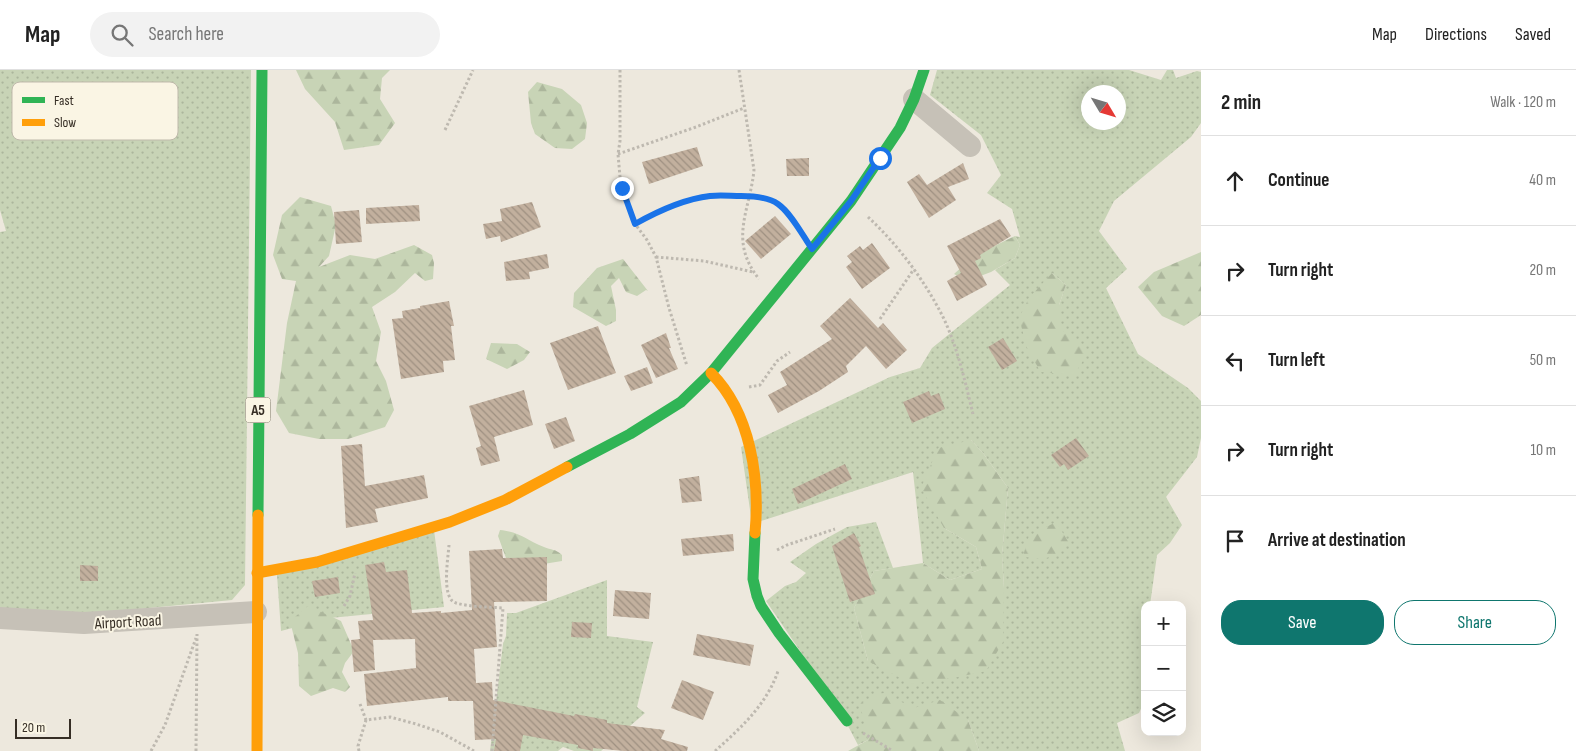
<!DOCTYPE html>
<meta charset="utf-8">
<style>
:root{--surface:#fff;--page:#f2f2f2;--text:#222;--muted:#767676;--line:#e0e0e0;--accent:#0f766e}
body{margin:0;font-family:"Sofia Sans Condensed",sans-serif;background:var(--page);color:var(--text)}
.controls{position:absolute;right:15px;bottom:15px;display:grid;overflow:hidden;border-radius:10px;box-shadow:0 5px 20px #0002}
.controls button{width:45px;height:45px;display:grid;place-items:center;padding:0;border:0;border-bottom:1px solid var(--line);background:var(--surface);color:var(--text);font:25px sans-serif}
.compass{position:absolute;left:1081px;top:15px;width:45px;height:45px;border-radius:50%;background:var(--surface);box-shadow:0 5px 20px #0002;rotate:128deg}
.scale{position:absolute;left:15px;bottom:12px;width:56px;box-sizing:border-box;padding-left:5px;border:2px solid #362e25;border-top:0;font-size:14px;line-height:18px;white-space:nowrap;color:#362e25;-webkit-text-stroke:4px #faf5e4;paint-order:stroke}
.stop{position:absolute;width:15px;height:15px;margin:-11px;border:4px solid #1a73e8;border-radius:50%;background:#fff}
.stop.end{background:#1a73e8;border-color:#fff;box-shadow:0 1px 5px #0008}
.list{margin:0;padding:0;list-style:none}
h2{display:flex;justify-content:space-between;align-items:center;height:65px;margin:0;padding:0 20px;font-size:21px}
h2 small{font-size:16px;font-weight:400;color:var(--muted)}
.list li{display:grid;grid-template-columns:32px 1fr auto;gap:15px;align-items:center;box-sizing:border-box;height:90px;padding:0 20px;border-top:1px solid var(--line)}
.list b{display:block;font-size:19px;white-space:nowrap}
.list em{font-size:16px;font-style:normal;color:var(--muted)}
.actions{display:flex;gap:10px;padding:15px 20px}
.actions a{flex:1;padding:11px 0;border:1px solid var(--accent);border-radius:20px;text-align:center;font-size:18px;color:var(--accent)}
.actions .main{background:var(--accent);color:#fff}
.icon{flex:none;width:28px;height:28px;fill:none;stroke:currentColor;stroke-width:2;stroke-linecap:round;stroke-linejoin:round}
.map{position:relative;flex:none;width:1201px;height:681px;overflow:hidden}
header{display:flex;align-items:center;gap:30px;box-sizing:border-box;height:70px;padding:0 25px;background:var(--surface);border-bottom:1px solid var(--line)}
header strong{font-size:24px}
nav{display:flex;gap:28px;margin-inline-start:auto;font-size:18px}
.search{width:350px;height:45px;background:var(--page);display:flex;align-items:center;gap:12px;box-sizing:border-box;padding:0 18px;border-radius:28px;color:var(--muted);font-size:19px}
main{display:flex}
aside{flex:1;background:var(--surface)}
.map>svg:first-child{display:block}
.grass{fill:url(#grass-dots);fill-rule:evenodd}
.forest{fill:url(#forest-firs)}
.building{fill:url(#building-back-hatch)}
.lines{fill:none;stroke-linecap:round;stroke-linejoin:round}
.path{stroke:#beb9b0;stroke-width:3;stroke-dasharray:2.5 2.5;stroke-linecap:butt}
.street{stroke:#c6c1b7;stroke-width:22}
.fast{stroke:#30b455;stroke-width:11}
.slow{stroke:#ff9f0a;stroke-width:11}
.route{stroke:#1a73e8;stroke-width:6}
.labels{text-anchor:middle;stroke-width:4;stroke-linejoin:round;paint-order:stroke}
.shield{fill:#faf5e4;stroke:#716a5e;stroke-width:1}
.shield-label{font-size:15px;font-weight:bold;fill:#362e25}
.street-label{font-size:16px;fill:#362e25;stroke:#faf5e4}
.key{fill:#faf5e4;stroke:#bfb9ab;stroke-width:1}
.key-label{font-size:14px;fill:#362e25}
</style>
<header>
<strong>Map</strong>
<div class="search"><svg class="icon" aria-label="search" viewBox="0 0 24 24"><circle cx="10" cy="10" r="6"/><path d="M15 15l6 6"/></svg>Search here</div>
<nav><a>Map</a><a>Directions</a><a>Saved</a></nav>
</header>
<main>
<div class="map">
<svg width="1201" height="681" viewBox="0 0 1201 681">
<defs>
<pattern id="grass-dots" width="8" height="8" patternUnits="userSpaceOnUse" patternTransform="scale(1.25)"><rect width="8" height="8" fill="#c8d4b6"/><path d="M2 2h.1M6 6h.1" fill="none" stroke="#acb69c" stroke-width="1.8" stroke-linecap="round"/></pattern>
<pattern id="forest-firs" width="22" height="20" patternUnits="userSpaceOnUse" patternTransform="scale(1.25)"><rect width="22" height="20" fill="#c8d4b6"/><path d="M5 1l3.5 6h-7zM16 11l3.5 6h-7z" fill="#acb69c"/></pattern>
<pattern id="building-back-hatch" width="6" height="6" patternUnits="userSpaceOnUse" patternTransform="scale(1.25)"><rect width="6" height="6" fill="#c2b09e"/><path d="M-1 5l2 2M0 0l6 6M5-1l2 2" fill="none" stroke="#9e9081"/></pattern>
</defs>
<rect width="100%" height="100%" fill="#ede8dd"/>
<g class="grass">
<polygon points="0,0 251,0 245,515 232,530 77,545 0,538 0,162 6,161 0,140"/>
<path d="M 937,0 L 1129,0 L 1161,10 L 1167,0 L 1173,0 L 1176,8 L 1197,1 L 1201,2 L 1201,53 L 1191,67 L 1114,131 L 1099,161 L 1127,199 L 1106,218 L 1138,284 L 1188,318 L 1201,331 L 1201,368 L 1197,387 L 1166,427 L 1182,455 L 1170,473 L 1157,485 L 1150,535 L 1145,535 L 1145,630 L 1139,643 L 1117,653 L 1125,681 L 979,681 L 968,650 L 868,670 L 858,675 L 837,635 L 766,531 L 785,516 L 796,512 L 806,503 L 790,492 L 816,474 L 847,457 L 876,452 L 893,498 L 874,501 L 854,538 L 868,591 L 1004,518 L 1002,486 L 1008,418 L 983,383 L 971,370 L 944,458 L 976,477 L 982,499 L 950,510 L 923,493 L 913,402 L 752,454 L 741,377 L 890,307 L 920,298 L 932,278 L 1010,215 L 995,200 L 1015,188 L 1020,175 L 1015,166 L 1020,167 L 1012,139 L 987,123 L 1001,105 L 981,65 L 930,25 ZM 1088,22 L 1118,22 L 1118,52 L 1088,52 ZM 1052,203 L 1066,215 L 1059,235 L 1058,258 Z"/>
<polygon points="434,460 444,537 330,548 281,561 277,505"/>
<polygon points="607,510 607,566 653,572 637,637 645,643 601,681 574,681 563,677 558,681 490,681 503,574 506,566 507,543 516,543"/>
</g>
<g class="forest">
<polygon points="296,0 390,0 382,8 380,29 395,53 379,75 344,80 335,52 305,19"/>
<polygon points="537,12 562,19 581,35 587,53 585,69 572,79 555,78 535,64 531,53 528,22"/>
<polygon points="300,127 331,136 336,155 329,186 319,197 350,185 375,189 414,175 432,185 434,193 433,209 425,211 415,203 395,222 372,237 381,262 376,291 386,311 394,340 385,357 348,369 319,369 289,363 276,341 287,253 296,211 282,209 273,185 282,145"/>
<path d="M 1015,166 L 1020,175 L 1015,188 L 991,202 L 967,211 L 954,204 C 971,187 994,176 1015,166 Z"/>
<polygon points="1201,182 1201,245 1184,256 1162,246 1138,217 1154,202"/>
<polygon points="623,189 648,221 646,220 637,226 626,222 619,208 611,216 616,240 616,251 606,256 573,237 574,223 597,198"/>
<polygon points="1052,203 1066,215 1059,235 1059,258 1089,281 1074,305 1041,302 1028,281 1019,248 1029,228"/>
<polygon points="491,273 517,274 530,282 524,290 507,299 486,289"/>
<polygon points="971,370 983,383 1008,418 1002,486 1004,518 1003,572 986,601 958,607 912,614 868,591 854,538 874,501 923,493 950,510 982,499 976,477 944,458 921,418 938,378"/>
<path d="M 1056,452 L 1069,473 C 1053,488 1045,492 1023,486 L 1029,466 Z"/>
<path d="M 500,460 C 521,462 526,470 544,477 C 551,480 556,479 562,485 L 562,491 L 525,497 L 506,488 L 498,466 Z"/>
<polygon points="308,536 341,551 354,581 345,593 342,602 350,617 345,622 333,618 311,626 299,616 298,583 290,551"/>
<polygon points="883,623 914,638 940,630 968,650 979,681 848,681 868,670 860,634"/>
</g>
<g class="building">
<polygon points="697,77 703,96 649,114 642,92"/>
<polygon points="809,88 809,106 787,106 786,89"/>
<polygon points="963,93 969,109 948,117 956,130 929,148 907,112 919,104 927,115"/>
<polygon points="532,132 541,157 501,172 500,166 486,169 483,154 502,151 500,139"/>
<polygon points="419,135 420,151 366,154 366,138"/>
<polygon points="359,140 362,172 336,174 334,142"/>
<polygon points="775,146 791,164 761,189 745,171"/>
<polygon points="1000,149 1011,166 980,185 981,188 975,191 987,215 957,231 947,211 961,203 947,176"/>
<polygon points="872,173 890,198 862,219 846,197 852,192 847,186 860,176 863,180"/>
<polygon points="547,184 549,198 529,202 530,209 506,211 504,192"/>
<polygon points="850,228 878,258 883,253 907,280 886,299 866,276 846,296 848,302 819,321 778,343 768,325 787,315 780,302 832,269 820,256"/>
<polygon points="449,231 454,256 451,256 455,290 443,291 444,302 401,309 392,249 403,248 402,241 420,238 420,236"/>
<polygon points="598,256 616,303 568,320 550,273"/>
<polygon points="666,263 671,278 669,278 678,299 656,308 641,275"/>
<polygon points="1003,268 1017,291 1002,300 988,277"/>
<polygon points="647,297 653,313 631,321 624,306"/>
<polygon points="524,320 533,355 494,367 500,391 481,396 476,378 481,376 469,336"/>
<polygon points="929,321 931,326 939,323 945,339 912,353 903,332"/>
<polygon points="566,347 575,371 554,379 545,354"/>
<polygon points="1076,368 1089,386 1068,400 1064,394 1060,397 1051,385"/>
<polygon points="362,374 365,416 424,405 428,428 375,439 378,452 346,458 341,376"/>
<polygon points="845,394 852,409 798,434 792,419"/>
<polygon points="699,406 702,431 682,433 679,409"/>
<polygon points="854,463 861,476 859,477 875,524 850,532 832,476"/>
<polygon points="733,464 734,481 683,486 681,469"/>
<polygon points="502,479 503,488 547,487 547,531 494,532 497,577 474,579 476,613 492,612 493,630 574,646 575,644 607,650 607,653 665,660 661,669 688,677 687,681 624,681 593,678 593,681 578,678 578,675 523,665 520,681 494,681 496,669 475,670 473,631 448,631 448,627 367,636 364,604 416,598 415,569 373,570 375,600 354,602 351,570 360,569 358,551 373,550 365,495 384,492 386,502 407,500 412,543 441,541 441,543 472,540 469,481"/>
<polygon points="80,495 98,496 98,511 80,511"/>
<polygon points="338,507 340,523 315,527 312,511"/>
<polygon points="615,520 651,523 649,549 613,546"/>
<polygon points="572,552 592,553 591,568 571,567"/>
<polygon points="697,564 754,575 750,596 693,585"/>
<polygon points="682,610 714,622 703,650 671,638"/>
</g>
<g class="lines">
<g class="path">
<polyline points="620,0 620,71 618,84 621,118 635,154 647,170 656,187 669,238 687,296"/>
<path d="M 739,0 L 754,100 C 750,141 728,170 759,209"/>
<polyline points="445,60 473,0"/>
<polyline points="618,84 696,57 744,38"/>
<path d="M 868,147 C 897,174 923,208 942,245 C 957,275 965,311 973,344"/>
<path d="M 635,154 C 658,141 684,129 710,126 C 721,125 731,126 741,126 C 753,126 768,127 778,134 C 788,141 793,152 800,161"/>
<polyline points="656,187 704,191 753,202"/>
<polyline points="880,249 914,199"/>
<polyline points="749,317 760,315 777,291 790,282"/>
<path d="M 449,475 C 448,489 441,529 456,533 C 470,537 489,537 503,538 L 492,681"/>
<polyline points="777,480 787,475 835,459"/>
<polyline points="344,536 350,526 355,503"/>
<polyline points="360,634 366,650 390,647 416,654 440,662 474,681"/>
<polyline points="863,663 893,681"/>
<polyline points="151,681 165,655 196,568"/>
<polyline points="196,681 197,564"/>
<polyline points="359,681 358,676 366,650"/>
<path d="M 715,681 C 741,658 767,634 778,601"/>
</g>
<g class="street">
<polyline points="914,29 970,76"/>
<polyline points="0,548 84,553 256,542"/>
</g>
<g class="fast">
<polyline points="567,397 630,364 681,332 711,303 851,131 900,58 914,29 924,0"/>
<polyline points="258,445 262,0"/>
<polyline points="755,463 753,509 757,526 761,536 779,563 847,651"/>
</g>
<g class="slow">
<path d="M 711,303 C 751,343 760,409 755,463"/>
<polyline points="257,503 317,492 450,452 505,430 567,397"/>
<polyline points="257,681 258,445"/>
</g>
</g>
<g class="lines">
<path class="route" d="M 622,118 L 635,154 C 658,141 684,129 710,126 C 720,125 731,126 741,126 C 752,126 768,127 778,134 C 791,143 803,166 812,179 L 851,131 L 880,88"/>
</g>
<g class="labels">
<rect class="shield" x="245.5" y="327.5" width="25" height="25" rx="4"/>
<g class="shield-label">
<text x="258" y="345">A5</text>
</g>
<g class="street-label">
<text transform="translate(128 551) rotate(-3)" y="6">Airport Road</text>
</g>
</g>
<rect x="12" y="12" width="166" height="58" rx="8" class="key"/>
<rect x="22" y="27" width="23" height="6" fill="#30b455"/>
<rect x="22" y="49" width="23" height="7" fill="#ff9f0a"/>
<g class="key-label">
<text x="54" y="35">Fast</text>
<text x="54" y="57">Slow</text>
</g>
</svg>
<div class="controls">
<button>+</button>
<button>−</button>
<button><svg class="icon" aria-label="layers" viewBox="0 0 24 24"><path d="M12 4l9 5-9 5-9-5zM3 14l9 5 9-5"/></svg></button>
</div>
<svg class="compass" viewBox="-18 -18 36 36"><path d="M0-13l5 13h-10z" fill="#e53935"/><path d="M0 13l5-13h-10z" fill="#767676"/></svg>
<div class="scale">20 m</div>
<div class="stop" style="left:880px;top:88px"></div>
<div class="stop end" style="left:622px;top:118px"></div>
</div>
<aside>
<h2>2 min<small>Walk · 120 m</small></h2>
<ul class="list">
<li><svg class="icon" aria-label="ahead" viewBox="0 0 24 24"><path d="M12 20V5M6 11l6-6 6 6"/></svg><div><b>Continue</b></div><em>40 m</em></li>
<li><svg class="icon" aria-label="right" viewBox="0 0 24 24"><path d="M7 20v-9h11M14 6l5 5-5 5"/></svg><div><b>Turn right</b></div><em>20 m</em></li>
<li><svg class="icon" aria-label="left" viewBox="0 0 24 24"><path d="M17 20v-9H6M10 6l-5 5 5 5"/></svg><div><b>Turn left</b></div><em>50 m</em></li>
<li><svg class="icon" aria-label="right" viewBox="0 0 24 24"><path d="M7 20v-9h11M14 6l5 5-5 5"/></svg><div><b>Turn right</b></div><em>10 m</em></li>
<li><svg class="icon" aria-label="arrive" viewBox="0 0 24 24"><path d="M6 21V4h12l-3 4 3 4H6"/></svg><div><b>Arrive at destination</b></div></li>
</ul>
<div class="actions"><a class="main">Save</a><a>Share</a></div>
</aside>
</main>
